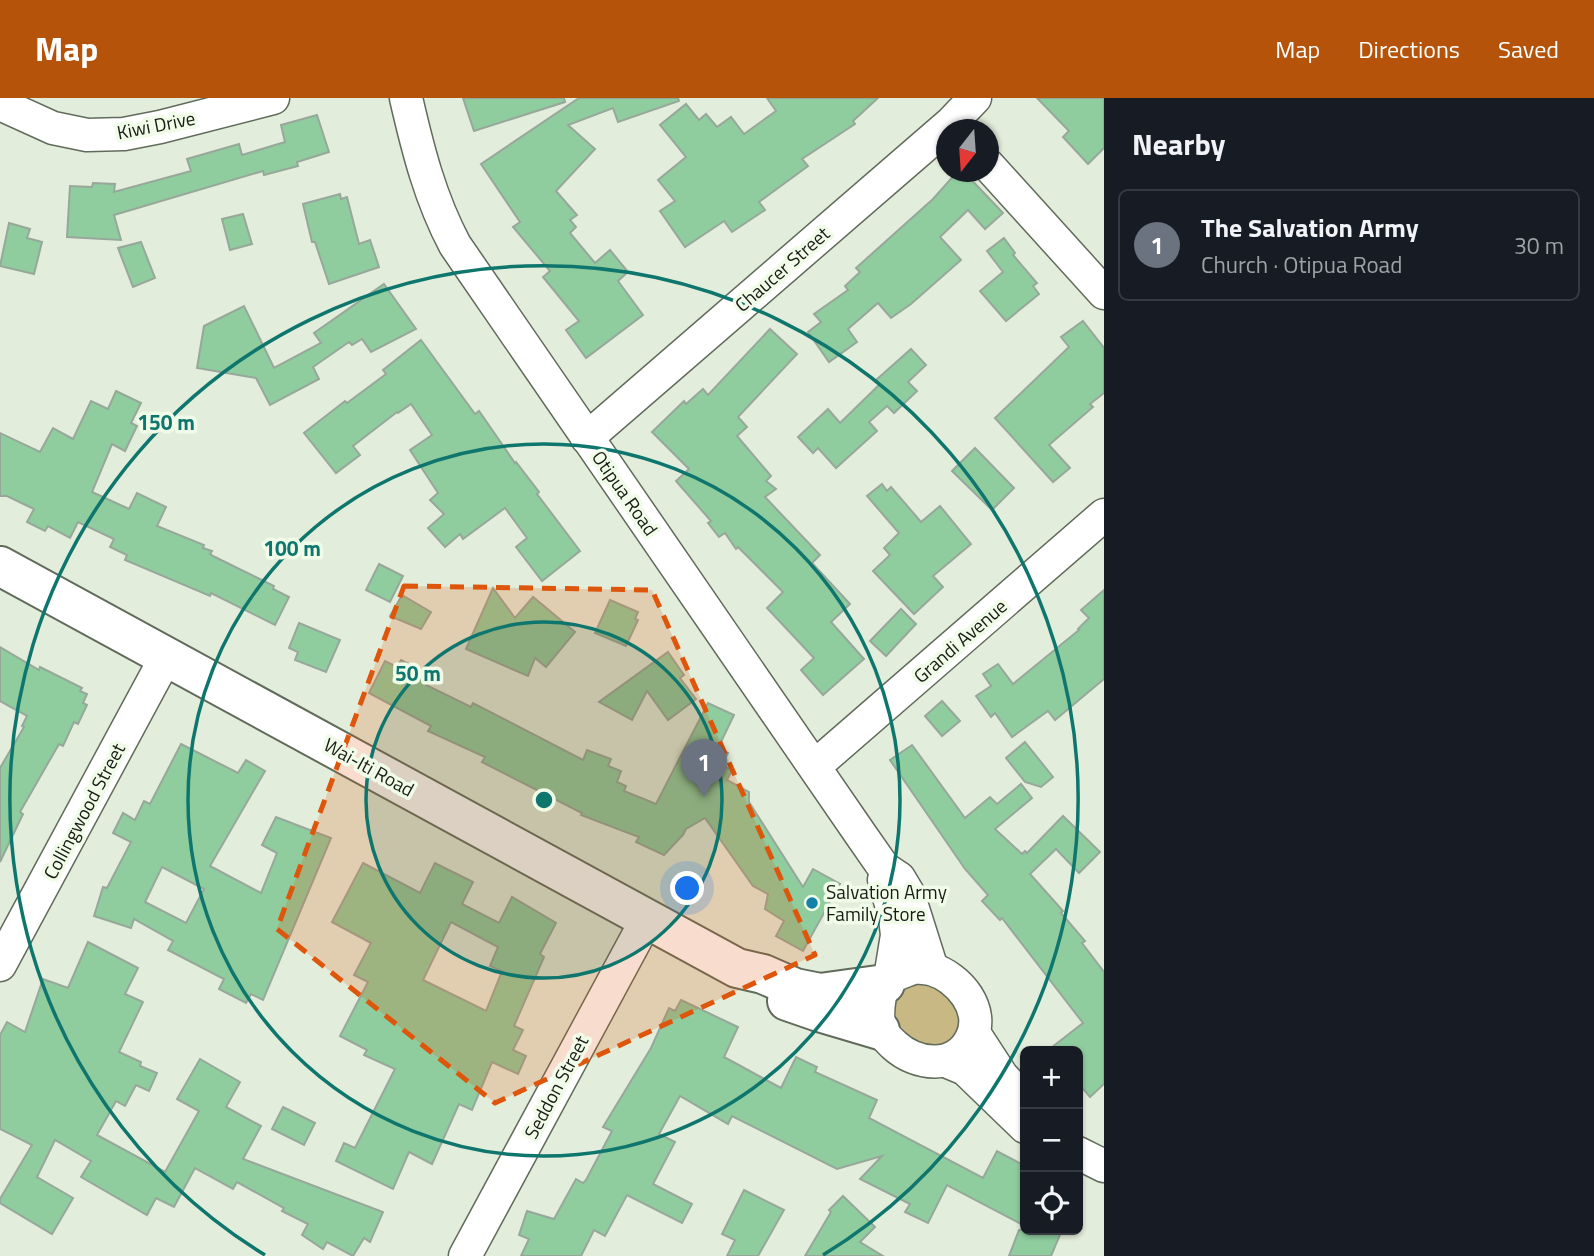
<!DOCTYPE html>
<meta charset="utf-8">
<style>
:root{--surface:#171b24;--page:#242831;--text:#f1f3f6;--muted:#9ea1a6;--line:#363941;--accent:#b45309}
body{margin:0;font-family:"Titillium Web",sans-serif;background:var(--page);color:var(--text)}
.controls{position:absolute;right:21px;bottom:21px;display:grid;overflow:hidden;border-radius:10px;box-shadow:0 2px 5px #0004}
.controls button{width:63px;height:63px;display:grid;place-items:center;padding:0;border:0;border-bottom:2px solid var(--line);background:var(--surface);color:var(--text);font:35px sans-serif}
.compass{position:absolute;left:936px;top:21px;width:63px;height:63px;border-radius:50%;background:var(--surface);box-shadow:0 2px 5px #0004;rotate:197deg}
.you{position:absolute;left:688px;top:791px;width:24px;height:24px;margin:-18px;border:5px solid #fff;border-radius:50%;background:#1a73e8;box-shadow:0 0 0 10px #1a73e833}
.badge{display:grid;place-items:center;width:46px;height:46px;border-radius:50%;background:var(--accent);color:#fff;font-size:23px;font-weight:700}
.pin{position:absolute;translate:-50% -58px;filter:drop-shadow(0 2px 4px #0008)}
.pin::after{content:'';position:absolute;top:37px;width:24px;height:21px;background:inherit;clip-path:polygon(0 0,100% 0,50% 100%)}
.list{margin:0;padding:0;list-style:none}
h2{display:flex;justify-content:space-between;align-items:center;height:91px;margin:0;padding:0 28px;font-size:30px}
h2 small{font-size:23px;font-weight:400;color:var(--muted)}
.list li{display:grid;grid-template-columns:46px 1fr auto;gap:21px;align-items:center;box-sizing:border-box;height:112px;margin:0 14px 14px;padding:0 14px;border:2px solid var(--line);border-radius:10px}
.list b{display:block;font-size:26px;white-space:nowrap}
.list p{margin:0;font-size:23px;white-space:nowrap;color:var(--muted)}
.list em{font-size:23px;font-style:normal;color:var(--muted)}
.icon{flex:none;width:38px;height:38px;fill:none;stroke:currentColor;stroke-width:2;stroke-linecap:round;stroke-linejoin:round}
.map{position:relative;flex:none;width:1104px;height:1158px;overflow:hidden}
header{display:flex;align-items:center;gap:42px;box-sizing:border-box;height:98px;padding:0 35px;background:var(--accent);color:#fff}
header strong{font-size:33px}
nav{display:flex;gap:38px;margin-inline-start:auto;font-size:24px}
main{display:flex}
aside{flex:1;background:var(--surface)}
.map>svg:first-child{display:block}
.green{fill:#c8b883}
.building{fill:#8fcc9e;stroke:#97a89b;stroke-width:2;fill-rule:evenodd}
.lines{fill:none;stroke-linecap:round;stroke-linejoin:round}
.minor-casing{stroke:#616b5b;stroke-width:35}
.major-casing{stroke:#616b5b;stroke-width:42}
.minor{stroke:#fff;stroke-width:32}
.major{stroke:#fff;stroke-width:38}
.marked{fill:#de560c;fill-opacity:0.2;stroke:#de560c;stroke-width:5;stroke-dasharray:14 9;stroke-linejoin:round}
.ring{fill:none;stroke:#0f766e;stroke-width:3.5}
.poi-dot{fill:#1481a9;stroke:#f0fbe8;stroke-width:2.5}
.labels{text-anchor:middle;stroke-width:7;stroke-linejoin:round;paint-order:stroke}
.street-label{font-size:19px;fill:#171b15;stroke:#f0fbe8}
.poi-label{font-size:19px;fill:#171b15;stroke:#f0fbe8;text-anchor:start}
.centre{fill:#0f766e;stroke:#f0fbe8;stroke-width:3.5}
.ring-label{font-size:21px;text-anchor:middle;font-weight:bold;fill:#0f766e;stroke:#f0fbe8;stroke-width:7;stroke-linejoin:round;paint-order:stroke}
</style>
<header>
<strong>Map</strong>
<nav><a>Map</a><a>Directions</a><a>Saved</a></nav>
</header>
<main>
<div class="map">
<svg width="1104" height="1158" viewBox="0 0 1104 1158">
<rect width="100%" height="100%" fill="#e3eddb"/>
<path class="green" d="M 910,887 C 918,887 925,887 932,889 C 950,895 969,918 956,936 C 931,973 866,916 910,887 Z"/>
<g class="building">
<polygon points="463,0 564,0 565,4 474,33"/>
<polygon points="579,0 678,0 679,3 618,24 613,10 568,27 595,51 556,93 577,117 570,122 576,129 570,135 595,165 610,152 628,174 618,183 643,217 586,260 566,232 579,223 543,179 550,173 513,129 520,124 481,66"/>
<polygon points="767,0 878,0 853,23 855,26 802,61 808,68 759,104 765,112 732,134 724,123 685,149 660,113 675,103 658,82 686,59 660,27 686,6 699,22 706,16 717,29 731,19 744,36 776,13"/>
<polygon points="1037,0 1104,0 1104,50 1088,66 1063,39 1069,33"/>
<polygon points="317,17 329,54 297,64 298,68 264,77 263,73 114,117 121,142 67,139 70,88 92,89 93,85 115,86 114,94 191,73 187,61 239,46 242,57 285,44 281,27"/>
<polygon points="957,74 964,74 1003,115 985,131 968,112 940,139 961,162 911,206 891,220 878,205 848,231 857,244 829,264 808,234 821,224 814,216 848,192 845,188 860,174 856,170 933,101"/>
<polygon points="340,96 341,101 347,99 359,146 370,142 379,169 329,186 315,144 312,144 303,106"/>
<polygon points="243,116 252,146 230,152 222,121"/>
<polygon points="9,125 30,131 27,140 42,144 34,176 0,168"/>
<polygon points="1004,140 1015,155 1013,157 1037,185 1033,188 1039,196 1006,223 980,193 1003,174 987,153"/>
<polygon points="141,144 155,180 133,189 118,150"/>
<polygon points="384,186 416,231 371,254 362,241 352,247 349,244 313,269 319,281 270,307 256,280 197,270 204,228 244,208 274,270 321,245 314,235"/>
<polygon points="1083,223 1104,250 1104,295 1090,306 1093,309 1049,347 1070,370 1053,384 995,320 1069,249 1061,239"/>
<polygon points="770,231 797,256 738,319 747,329 737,338 771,378 766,383 776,391 765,399 820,457 812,465 850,506 831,524 864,561 823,597 801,572 814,560 767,510 783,494 738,449 736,451 725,435 719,439 708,425 711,423 676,383 689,371 652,334 684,303 686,306 703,291 708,297"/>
<polygon points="421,242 475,316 479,313 515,365 516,364 539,394 537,396 580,453 542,483 516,449 527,440 505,410 463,441 460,436 445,449 428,430 444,416 430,402 438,395 410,352 432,337 411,306 398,315 397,314 353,348 360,357 336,375 304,335 345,303 347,305 386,276 383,272"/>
<polygon points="911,251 926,267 908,284 917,293 894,315 887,308 869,324 877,333 836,370 818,350 813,355 798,339 828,311 840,325 880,286 876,282"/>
<polygon points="116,293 141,305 131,325 137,328 125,353 112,346 92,394 129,411 137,395 166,409 157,428 204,447 203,450 212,453 210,456 215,459 274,488 273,491 289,499 275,527 211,495 210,498 125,462 127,457 110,449 114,441 78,424 70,440 48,428 45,433 27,424 34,411 7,398 0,398 0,335 40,354 53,330 73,341 91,303 108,311"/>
<polygon points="975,350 1014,390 992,412 952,373"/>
<polygon points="882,386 887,393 891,389 921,424 940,408 971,446 933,478 943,489 914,516 873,473 890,457 884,450 899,435 867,398"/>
<polygon points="379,466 403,478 390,504 366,492"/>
<polygon points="493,490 515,520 533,499 575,534 546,569 535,560 528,578 466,551"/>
<polygon points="1104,492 1104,581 1055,622 1048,613 1012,639 995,615 991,619 976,598 991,588 983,576 998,566 1013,586 1079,532 1078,531 1089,520 1081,512"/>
<polygon points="402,497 431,514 421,531 390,518"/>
<polygon points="610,502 638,514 635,521 638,522 626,548 595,535"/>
<polygon points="901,511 916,526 886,558 870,543"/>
<polygon points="299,525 340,542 326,574 295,562 298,554 289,550"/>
<polygon points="0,549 39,572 40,569 82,590 80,593 87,596 83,605 87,607 78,626 74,624 63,648 59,646 20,714 23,716 0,764 0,670 24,629 22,628 27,618 0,603"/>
<polygon points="668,554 684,577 680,580 696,601 668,622 647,593 632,622 599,604"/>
<polygon points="401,562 431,578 426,587 471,609 473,605 583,662 587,652 611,661 608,668 621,673 617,684 626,688 624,693 656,706 708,605 734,617 718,650 728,655 722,667 732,672 727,682 749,694 749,704 803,789 813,771 840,786 803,853 776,838 784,823 765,811 768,796 753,788 705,720 686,731 683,737 664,757 636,744 639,739 581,717 582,715 482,664 485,659 428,633 431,628 369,595 385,563 397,569"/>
<polygon points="942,603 960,623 942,638 925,618"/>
<polygon points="1025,644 1053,679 1041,689 1025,684 1006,660"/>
<path d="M 181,646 L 238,675 L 246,662 L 265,673 L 210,768 L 261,795 L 277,755 L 262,747 L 276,719 L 331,740 L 263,902 L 251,896 L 246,905 L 219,891 L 224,881 L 168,852 L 173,843 L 134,821 L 131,830 L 94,818 L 103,789 L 107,790 L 131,744 L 113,735 L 123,715 L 135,722 L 144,703 L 150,706 ZM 162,769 L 204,791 L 186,825 L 145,804 Z"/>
<polygon points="912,647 965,720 990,699 997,706 1021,686 1032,700 995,731 1022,756 1025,753 1027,755 1063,718 1100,754 1079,775 1056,751 1030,776 1063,813 1061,815 1085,843 1082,845 1104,874 1104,986 1090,999 1078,985 1078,953 1047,953 1083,925 1002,820 1000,822 982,803 988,797 965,771 890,662"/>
<path d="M 363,765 L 420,795 L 435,765 L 473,784 L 462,806 L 499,825 L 512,799 L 556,825 L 540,856 L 544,859 L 514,928 L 523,932 L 513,952 L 526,958 L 518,976 L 492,964 L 472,1012 L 459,1006 L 432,1066 L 409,1054 L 393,1091 L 336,1063 L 344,1045 L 355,1050 L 395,971 L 364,957 L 367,952 L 340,938 L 368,884 L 354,877 L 371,845 L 332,824 ZM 451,824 L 498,849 L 490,868 L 502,873 L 486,913 L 423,882 Z"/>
<polygon points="88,844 138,870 125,896 143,904 119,954 141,964 140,968 157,975 149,993 136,987 125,1008 116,1003 97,1037 165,1074 199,1013 177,1001 200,961 240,984 226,1009 261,1028 243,1061 383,1114 370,1144 364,1140 353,1158 327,1144 323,1151 302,1137 308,1126 282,1113 284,1110 237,1084 233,1091 195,1070 174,1109 156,1100 147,1117 81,1079 91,1063 55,1042 37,1079 73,1100 52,1136 0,1105 0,1101 32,1047 0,1031 0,937 7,924 25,934 43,881 68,890"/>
<polygon points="681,902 738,929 724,959 781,990 796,959 817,969 815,974 877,1002 869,1020 983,1080 997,1053 1025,1068 1025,1128 947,1087 928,1125 905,1114 910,1106 860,1081 882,1058 837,1071 732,1018 728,1026 680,998 659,1036 675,1044 653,1086 692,1106 682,1125 627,1097 605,1138 594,1132 581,1158 521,1158 529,1141 519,1137 527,1113 554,1121 576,1081 583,1085 586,1082 612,1033 603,1029 651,950 669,910 675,913"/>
<polygon points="283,1009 315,1025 304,1047 272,1031"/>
<polygon points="744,1092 784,1112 758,1158 727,1158 735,1142 722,1136"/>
<polygon points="843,1098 875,1129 860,1144 883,1158 805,1158 831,1114 829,1112"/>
<polygon points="1019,1132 1062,1132 1051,1158 1009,1158"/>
</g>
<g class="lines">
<defs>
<g id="minor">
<path d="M 406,0 C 418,52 430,100 455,147 L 861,737 L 884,770 L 899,780 L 908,795 L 932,871"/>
<polyline points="0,6 53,30 87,37 124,36 160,29 273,0"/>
<polyline points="988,67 1104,195"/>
<polyline points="587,340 951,25 975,0"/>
<polyline points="815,668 1104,417"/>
<polyline points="884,782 895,820 897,837 890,880"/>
<polyline points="0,867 166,559"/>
<path d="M 915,869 C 920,870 926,870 931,871 C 959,879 986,912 971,941 C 955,972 917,968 894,947 C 889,942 882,936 880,930 C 877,920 878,909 880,898 C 882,892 885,884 890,880 C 897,875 907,873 915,869 Z"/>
<polyline points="974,935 1002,978 1024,1002"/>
<polyline points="946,963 965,971 1025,1029"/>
<polyline points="1078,1055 1104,1068"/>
<polyline points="465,1158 647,821"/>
</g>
<g id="major">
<polyline points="0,468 737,870 763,876 795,890 820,895 885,886"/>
<polyline points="787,903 816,913 880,932"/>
</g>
</defs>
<use href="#minor" class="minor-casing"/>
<use href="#major" class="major-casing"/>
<use href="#minor" class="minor"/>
<use href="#major" class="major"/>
</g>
<path class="marked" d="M 404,488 L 652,492 L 815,857 L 495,1005 L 277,831 Z"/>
<circle cx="544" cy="702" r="178" fill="#0f766e" fill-opacity=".12"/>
<g class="ring">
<circle cx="544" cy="702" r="178"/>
<circle cx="544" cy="702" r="356"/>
<path d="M265 1157A534 534 0 1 1 823 1157"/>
</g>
<circle class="poi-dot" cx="812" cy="805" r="7"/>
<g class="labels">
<g class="street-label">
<text transform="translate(156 27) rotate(-11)" y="7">Kiwi Drive</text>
<text transform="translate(782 171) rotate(-41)" y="7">Chaucer Street</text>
<text transform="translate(625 395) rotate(55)" y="7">Otipua Road</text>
<text transform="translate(960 543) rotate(-41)" y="7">Grandi Avenue</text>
<text transform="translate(369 669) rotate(29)" y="7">Wai-Iti Road</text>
<text transform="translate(84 713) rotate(-62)" y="7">Collingwood Street</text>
<text transform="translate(556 989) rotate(-62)" y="7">Seddon Street</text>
</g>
<g class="poi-label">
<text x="826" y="801">Salvation Army<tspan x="826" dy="22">Family Store</tspan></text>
</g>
</g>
<circle cx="544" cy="702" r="10" class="centre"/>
<g class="ring-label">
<text x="166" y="332">150 m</text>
<text x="292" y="458">100 m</text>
<text x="418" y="583">50 m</text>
</g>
</svg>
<div class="controls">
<button>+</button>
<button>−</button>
<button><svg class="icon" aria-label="locate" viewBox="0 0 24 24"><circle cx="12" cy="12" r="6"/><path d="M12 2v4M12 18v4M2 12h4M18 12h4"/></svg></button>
</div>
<svg class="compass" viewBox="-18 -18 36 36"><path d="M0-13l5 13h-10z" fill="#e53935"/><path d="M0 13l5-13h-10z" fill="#9ea1a6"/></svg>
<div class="you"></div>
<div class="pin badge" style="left:704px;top:699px;background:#6b7280">1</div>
</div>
<aside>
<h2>Nearby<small></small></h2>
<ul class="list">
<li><span class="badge" style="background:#6b7280">1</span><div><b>The Salvation Army</b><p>Church · Otipua Road</p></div><em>30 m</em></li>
</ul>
</aside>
</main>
